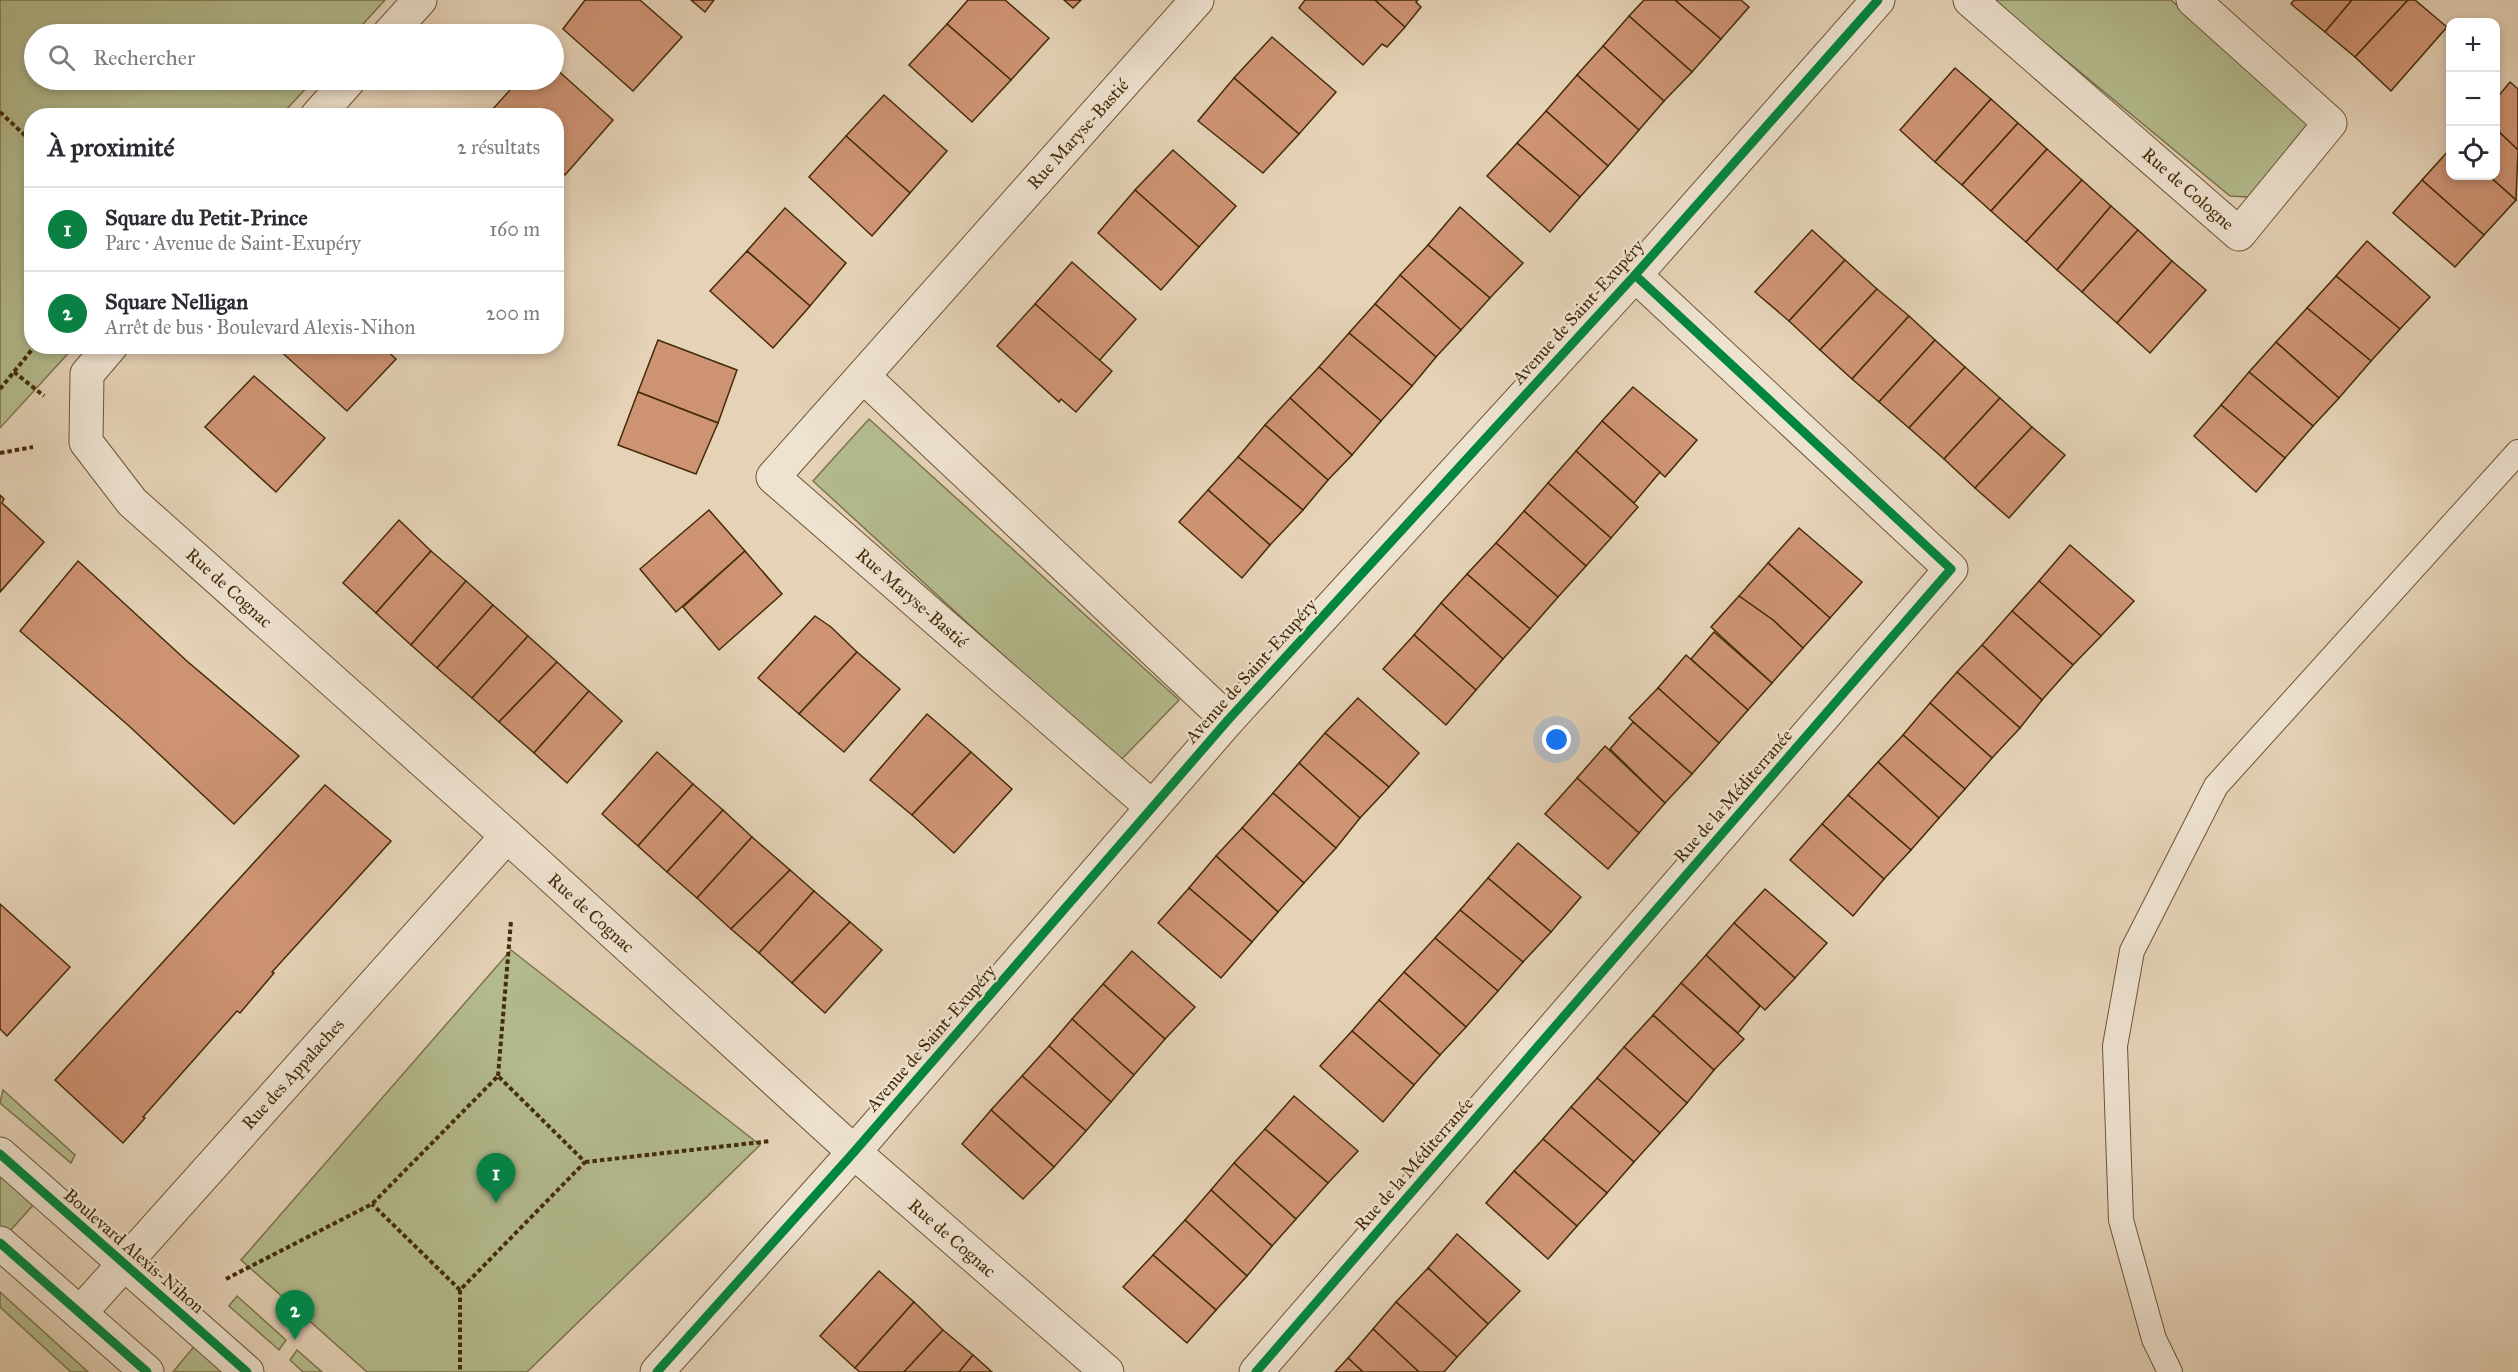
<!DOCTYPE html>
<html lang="fr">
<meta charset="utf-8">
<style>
:root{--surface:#fff;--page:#f2f2f3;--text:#2b2b33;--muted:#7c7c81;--line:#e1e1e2;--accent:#0b8043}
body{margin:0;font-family:"IM FELL Great Primer",serif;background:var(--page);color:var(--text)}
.controls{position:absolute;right:18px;top:18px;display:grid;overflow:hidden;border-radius:12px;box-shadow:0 3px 9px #0003}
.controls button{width:54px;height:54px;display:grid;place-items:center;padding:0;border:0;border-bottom:2px solid var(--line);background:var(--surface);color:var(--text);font:30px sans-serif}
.you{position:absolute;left:1557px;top:740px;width:21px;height:21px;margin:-15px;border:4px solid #fff;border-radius:50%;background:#1a73e8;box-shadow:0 0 0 9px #1a73e833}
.badge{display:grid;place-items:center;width:39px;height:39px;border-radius:50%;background:var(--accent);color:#fff;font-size:20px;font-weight:700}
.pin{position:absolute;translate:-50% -50px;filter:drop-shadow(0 2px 3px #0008)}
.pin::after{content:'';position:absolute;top:32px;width:21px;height:18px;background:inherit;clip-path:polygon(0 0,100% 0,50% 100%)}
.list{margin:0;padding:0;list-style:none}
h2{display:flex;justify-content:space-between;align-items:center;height:78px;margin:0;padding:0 24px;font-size:26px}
h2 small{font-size:20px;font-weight:400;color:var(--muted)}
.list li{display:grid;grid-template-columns:39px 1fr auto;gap:18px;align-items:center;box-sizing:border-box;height:84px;padding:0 24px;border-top:2px solid var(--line)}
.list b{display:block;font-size:22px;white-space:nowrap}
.list p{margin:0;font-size:20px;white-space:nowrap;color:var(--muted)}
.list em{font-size:20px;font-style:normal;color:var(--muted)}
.icon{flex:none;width:33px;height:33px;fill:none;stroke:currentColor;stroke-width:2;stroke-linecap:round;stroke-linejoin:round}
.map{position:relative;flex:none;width:2518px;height:1372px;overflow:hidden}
.search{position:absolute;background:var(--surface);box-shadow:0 3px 9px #0003;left:24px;top:24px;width:540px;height:66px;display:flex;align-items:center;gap:15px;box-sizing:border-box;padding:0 21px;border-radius:33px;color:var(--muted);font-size:22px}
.panel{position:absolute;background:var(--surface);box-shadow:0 3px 9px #0003;left:24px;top:108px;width:540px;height:246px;border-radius:24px}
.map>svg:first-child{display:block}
.green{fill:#b4bc8f;stroke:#7c744c;stroke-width:1.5}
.building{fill:#ce9373;stroke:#442c08;stroke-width:1.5}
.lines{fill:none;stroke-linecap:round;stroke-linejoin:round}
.service-casing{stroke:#6c5634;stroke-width:26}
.minor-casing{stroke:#6c5634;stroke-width:35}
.path{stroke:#442c08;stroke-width:4;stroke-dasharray:4.5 3;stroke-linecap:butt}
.service{stroke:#eee2d0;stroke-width:24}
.minor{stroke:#eee2d0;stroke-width:33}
.cycleway-casing{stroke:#eee2d0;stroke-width:13}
.cycleway{stroke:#00873e;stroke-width:9}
.labels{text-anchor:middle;stroke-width:5;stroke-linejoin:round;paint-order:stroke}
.street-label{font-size:18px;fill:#442c08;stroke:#eee2d0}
</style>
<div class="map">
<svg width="2518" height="1372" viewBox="0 0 2518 1372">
<rect width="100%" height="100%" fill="#e5d2b7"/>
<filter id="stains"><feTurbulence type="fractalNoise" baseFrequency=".00333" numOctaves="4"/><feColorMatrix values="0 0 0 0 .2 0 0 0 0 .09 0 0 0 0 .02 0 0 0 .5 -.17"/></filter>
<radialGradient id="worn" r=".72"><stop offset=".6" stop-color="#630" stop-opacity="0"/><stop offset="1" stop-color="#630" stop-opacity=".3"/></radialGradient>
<g class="green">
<polygon points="0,0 385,0 354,34 34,34 34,80 314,80 281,115 32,116 32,346 74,347 0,428"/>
<polygon points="1993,0 2171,0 2307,122 2305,157 2266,198 2230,196"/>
<polygon points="869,419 1179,700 1119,762 813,481"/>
<polygon points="511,950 760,1145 527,1372 367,1372 241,1260"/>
<polygon points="3,1090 75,1155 71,1163 0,1103"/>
<polygon points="0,1170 36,1202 8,1233 0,1226"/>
<polygon points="0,1292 88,1372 71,1372 0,1307"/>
<polygon points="237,1296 286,1340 279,1350 229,1306"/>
<polygon points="196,1344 228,1372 173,1372"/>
<polygon points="297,1350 322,1372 303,1372 290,1360"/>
</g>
<g class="building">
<polygon points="585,0 640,0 682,37 633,91 563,29"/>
<polygon points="691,0 714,0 705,12"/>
<polygon points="968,0 1005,0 1049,38 1011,80 947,24"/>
<polygon points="1064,0 1081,0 1073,8"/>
<polygon points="1305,0 1375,0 1405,27 1387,47 1382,44 1363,65 1299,8"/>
<polygon points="1375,0 1418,0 1416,2 1421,7 1405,27"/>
<polygon points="1644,0 1675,0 1721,39 1692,72 1629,16"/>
<polygon points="1675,0 1741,0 1749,7 1721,39"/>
<polygon points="2294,0 2352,0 2325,32 2291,4"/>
<polygon points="2352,0 2408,0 2355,57 2325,32"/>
<polygon points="2408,0 2415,0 2447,27 2391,91 2355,57"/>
<polygon points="1629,16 1692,72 1664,101 1603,46"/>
<polygon points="947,24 1011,80 972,122 909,65"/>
<polygon points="1272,37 1336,92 1299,134 1234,78"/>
<polygon points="1603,46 1664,101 1639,130 1577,75"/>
<polygon points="554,67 613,120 565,175 556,167 556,116 499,116 492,110 519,80 554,80"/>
<polygon points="1955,68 1991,99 1935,162 1900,130"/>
<polygon points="1577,75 1639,130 1608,166 1546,111"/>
<polygon points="1234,78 1299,134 1263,173 1198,121"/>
<polygon points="2510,82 2518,89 2518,150 2496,129 2496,99"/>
<polygon points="884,95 947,151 910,193 846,136"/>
<polygon points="1991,99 2018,123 1962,185 1935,162"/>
<polygon points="1546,111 1608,166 1580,197 1517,143"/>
<polygon points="2018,123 2047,149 1991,211 1962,185"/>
<polygon points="2496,129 2518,150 2516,200 2489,176 2496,176"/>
<polygon points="846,136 910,193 872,236 809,177"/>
<polygon points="1517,143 1580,197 1550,232 1487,176"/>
<polygon points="2047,149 2082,180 2026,242 1991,211"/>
<polygon points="2450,149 2450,176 2489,176 2516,200 2484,235 2422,180"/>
<polygon points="1173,150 1236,206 1199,247 1135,190"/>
<polygon points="2082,180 2111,206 2057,270 2026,242"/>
<polygon points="2422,180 2484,235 2455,267 2393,213"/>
<polygon points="1135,190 1199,247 1161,290 1098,233"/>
<polygon points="2111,206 2138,230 2082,292 2057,270"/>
<polygon points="1460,207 1523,263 1490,298 1428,245"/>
<polygon points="785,208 846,263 810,306 747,251"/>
<polygon points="1812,230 1845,260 1789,321 1755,292"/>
<polygon points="2138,230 2172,261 2117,323 2082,292"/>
<polygon points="2367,241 2430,297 2400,329 2336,276"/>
<polygon points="1428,245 1490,298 1461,330 1400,275"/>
<polygon points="747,251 810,306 773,348 710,291"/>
<polygon points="1845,260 1877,289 1820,350 1789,321"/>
<polygon points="2172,261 2206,290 2150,353 2117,323"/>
<polygon points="1072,262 1136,319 1099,361 1035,304"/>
<polygon points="1400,275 1461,330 1436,357 1375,304"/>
<polygon points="2336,276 2400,329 2371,361 2307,308"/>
<polygon points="1877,289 1909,316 1852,379 1820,350"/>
<polygon points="1035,304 1112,371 1076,412 1061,399 1059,402 997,346"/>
<polygon points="1375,304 1436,357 1412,386 1349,333"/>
<polygon points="2307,308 2371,361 2339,398 2276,342"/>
<polygon points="1909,316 1935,340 1879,402 1852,379"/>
<polygon points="1349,333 1412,386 1381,421 1319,367"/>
<polygon points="658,340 737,370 718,423 638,392"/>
<polygon points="1935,340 1965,367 1909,428 1879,402"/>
<polygon points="2276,342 2339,398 2313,426 2249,372"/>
<polygon points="280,346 382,346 396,359 347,411 278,349"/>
<polygon points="1319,367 1381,421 1352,455 1290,398"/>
<polygon points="1965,367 2000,398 1944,459 1909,428"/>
<polygon points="2249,372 2313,426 2285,458 2221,405"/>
<polygon points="254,376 325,438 276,492 205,427"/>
<polygon points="1633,387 1697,440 1665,477 1602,421"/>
<polygon points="638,392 718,423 696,474 618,445"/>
<polygon points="1290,398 1352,455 1328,480 1265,425"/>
<polygon points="2000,398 2032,427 1975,488 1944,459"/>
<polygon points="2221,405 2285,458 2256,492 2194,436"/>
<polygon points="1602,421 1660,472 1634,503 1576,451"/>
<polygon points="1265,425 1328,480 1303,510 1238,457"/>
<polygon points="2032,427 2065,455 2009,518 1975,488"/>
<polygon points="1576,451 1638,507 1611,538 1548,483"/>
<polygon points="1238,457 1303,510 1270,545 1208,490"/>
<polygon points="1548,483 1611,538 1586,566 1524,511"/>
<polygon points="1208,490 1270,545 1242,578 1179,522"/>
<polygon points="0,495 4,499 2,503 44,542 0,592"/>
<polygon points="709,510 745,551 676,612 640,569"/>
<polygon points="1524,511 1586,566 1558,597 1496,543"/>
<polygon points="399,520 431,551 376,613 343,583"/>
<polygon points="1799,528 1862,582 1830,618 1768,563"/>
<polygon points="1496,543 1558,597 1530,629 1467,574"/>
<polygon points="2070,545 2134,601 2101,636 2039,581"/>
<polygon points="431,551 466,581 411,645 376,613"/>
<polygon points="745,551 782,594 719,650 683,607"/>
<polygon points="78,561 188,662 299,756 234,824 129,726 20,631"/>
<polygon points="1768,563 1830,618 1803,648 1773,620 1739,596"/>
<polygon points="1467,574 1530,629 1503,659 1441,603"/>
<polygon points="466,581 493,605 437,668 411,645"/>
<polygon points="2039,581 2101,636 2073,665 2012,611"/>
<polygon points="1739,596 1773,620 1803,648 1772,683 1711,627"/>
<polygon points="1441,603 1503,659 1476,690 1414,635"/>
<polygon points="493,605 528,636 472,698 437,668"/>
<polygon points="2012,611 2073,665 2042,700 1982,645"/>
<polygon points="815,616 831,627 857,652 799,714 758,678"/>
<polygon points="1714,632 1772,683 1748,710 1691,659"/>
<polygon points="1414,635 1476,690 1446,725 1383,669"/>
<polygon points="528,636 557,662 499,722 472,698"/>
<polygon points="1982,645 2042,700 2020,728 1957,672"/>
<polygon points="857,652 900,689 844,752 799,714"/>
<polygon points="1686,655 1748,710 1719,743 1658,688"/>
<polygon points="557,662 589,691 534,753 499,722"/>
<polygon points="1957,672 2020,728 1992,758 1930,703"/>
<polygon points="1658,688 1719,743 1692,774 1629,718"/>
<polygon points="589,691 622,721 567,783 534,753"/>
<polygon points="1358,698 1419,753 1389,787 1325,733"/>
<polygon points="1930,703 1992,758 1965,789 1903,735"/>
<polygon points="927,714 971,752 912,815 870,780"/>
<polygon points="1633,722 1692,774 1665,803 1610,749"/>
<polygon points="1325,733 1389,787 1360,818 1299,763"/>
<polygon points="1903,735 1965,789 1939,818 1878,762"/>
<polygon points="1605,746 1665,803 1639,833 1577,778"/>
<polygon points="657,752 693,784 638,846 602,814"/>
<polygon points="971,752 1012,789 954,853 912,815"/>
<polygon points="1878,762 1939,818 1911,850 1848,795"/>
<polygon points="1299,763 1360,818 1336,848 1273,793"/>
<polygon points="1577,778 1639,833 1608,869 1545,814"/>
<polygon points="693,784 723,810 667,872 638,846"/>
<polygon points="325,785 391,841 272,972 274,973 240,1013 237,1011 143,1117 145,1118 123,1143 55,1080"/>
<polygon points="1273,793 1336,848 1304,883 1242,828"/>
<polygon points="1848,795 1911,850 1884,879 1822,824"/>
<polygon points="723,810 752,837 697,898 667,872"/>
<polygon points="1822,824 1884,879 1853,916 1790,860"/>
<polygon points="1242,828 1304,883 1278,912 1216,856"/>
<polygon points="752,837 790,870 731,929 697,898"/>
<polygon points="1518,843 1581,897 1551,932 1488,878"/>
<polygon points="1216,856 1278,912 1252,942 1189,888"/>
<polygon points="790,870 814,891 759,953 731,929"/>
<polygon points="1488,878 1551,932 1523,962 1460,910"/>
<polygon points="1189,888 1252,942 1221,978 1158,923"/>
<polygon points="1765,889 1827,943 1795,978 1734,923"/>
<polygon points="814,891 850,922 792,983 759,953"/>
<polygon points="0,904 70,967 7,1036 0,1029"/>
<polygon points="1460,910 1523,962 1498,991 1435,938"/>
<polygon points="850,922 882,950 825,1013 792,983"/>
<polygon points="1734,923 1795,978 1765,1010 1706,955"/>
<polygon points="1435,938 1498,991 1466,1027 1404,972"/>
<polygon points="1132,951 1195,1007 1165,1039 1103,984"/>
<polygon points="1706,955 1760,1006 1738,1033 1681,983"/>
<polygon points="1404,972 1466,1027 1440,1055 1379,1000"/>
<polygon points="1681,983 1744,1039 1714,1070 1653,1015"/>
<polygon points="1103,984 1165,1039 1134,1075 1072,1019"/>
<polygon points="1379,1000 1440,1055 1414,1085 1352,1031"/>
<polygon points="1653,1015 1714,1070 1687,1103 1624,1047"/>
<polygon points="1072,1019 1134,1075 1111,1102 1049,1046"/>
<polygon points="1352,1031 1414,1085 1383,1122 1320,1066"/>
<polygon points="1049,1046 1111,1102 1086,1131 1022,1076"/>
<polygon points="1624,1047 1687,1103 1660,1133 1597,1078"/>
<polygon points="1022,1076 1086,1131 1054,1167 991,1110"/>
<polygon points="1597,1078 1660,1133 1634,1162 1571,1107"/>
<polygon points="1294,1096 1358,1151 1328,1183 1265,1129"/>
<polygon points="1571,1107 1634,1162 1607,1193 1543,1139"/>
<polygon points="991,1110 1054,1167 1023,1199 962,1144"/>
<polygon points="1265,1129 1328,1183 1296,1219 1234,1163"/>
<polygon points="1543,1139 1607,1193 1577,1226 1514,1171"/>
<polygon points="1234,1163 1296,1219 1272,1246 1211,1190"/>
<polygon points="1514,1171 1577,1226 1548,1259 1486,1203"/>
<polygon points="1211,1190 1272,1246 1247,1276 1185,1220"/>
<polygon points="1185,1220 1247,1276 1216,1310 1153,1255"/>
<polygon points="1457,1234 1520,1291 1488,1324 1428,1268"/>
<polygon points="1153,1255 1216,1310 1187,1343 1123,1287"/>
<polygon points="1428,1268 1488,1324 1457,1357 1396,1302"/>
<polygon points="879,1271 914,1302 855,1368 820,1336"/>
<polygon points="914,1302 943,1330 904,1372 860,1372 855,1368"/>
<polygon points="1396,1302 1457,1357 1444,1372 1419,1372 1373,1329"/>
<polygon points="1373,1329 1404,1358 1419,1372 1363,1372 1348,1358"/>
<polygon points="943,1330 973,1355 959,1372 904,1372"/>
<polygon points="973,1355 992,1372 959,1372"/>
<polygon points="1348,1358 1363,1372 1335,1372"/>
</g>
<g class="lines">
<defs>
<polyline id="service" points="2170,1372 2154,1339 2121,1220 2115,1046 2132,951 2216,786 2518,452"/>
<g id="minor">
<polyline points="1970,0 2239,234 2330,123 2193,0"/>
<polyline points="389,34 420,0"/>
<polyline points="317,116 349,80"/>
<polyline points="111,346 87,374 86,442 132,502 507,836 854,1152 1107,1372"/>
<polyline points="863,376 1228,720"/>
<polyline points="1152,807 773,477 1197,0"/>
<polyline points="0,1154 247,1372"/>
<polyline points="0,1243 147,1372"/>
<polyline points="80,1313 507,836"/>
<polyline points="657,1372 854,1152 1228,720 1635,275 1878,0"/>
<polyline points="1256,1372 1951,569 1635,275"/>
</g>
</defs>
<use href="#service" class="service-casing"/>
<use href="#minor" class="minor-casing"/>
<g class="path">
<polyline points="0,112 32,142"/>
<polyline points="14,372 44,396"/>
<polyline points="0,389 35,346"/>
<polyline points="0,453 33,447"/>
<polyline points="498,1076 511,921"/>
<polyline points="585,1162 771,1141"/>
<polyline points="226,1279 372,1204 498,1076 585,1162 460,1290 372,1204"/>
<polyline points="460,1290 460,1372"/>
</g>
<use href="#service" class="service"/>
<use href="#minor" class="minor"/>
<defs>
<g id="cycleway">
<polyline points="0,1154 247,1372"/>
<polyline points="0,1243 147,1372"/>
<polyline points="657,1372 854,1152 1228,720 1635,275 1878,0"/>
<polyline points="1256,1372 1951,569 1635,275"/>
</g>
</defs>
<use href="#cycleway" class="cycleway-casing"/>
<use href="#cycleway" class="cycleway"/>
</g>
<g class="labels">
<g class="street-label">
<text transform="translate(1078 134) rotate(-48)" y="6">Rue Maryse-Bastié</text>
<text transform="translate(2188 189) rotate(41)" y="6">Rue de Cologne</text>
<text transform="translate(1578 312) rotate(-48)" y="6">Avenue de Saint-Exupéry</text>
<text transform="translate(229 588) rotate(42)" y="6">Rue de Cognac</text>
<text transform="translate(912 598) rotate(41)" y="6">Rue Maryse-Bastié</text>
<text transform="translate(1251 671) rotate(-48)" y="6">Avenue de Saint-Exupéry</text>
<text transform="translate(1733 796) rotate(-49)" y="6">Rue de la Méditerranée</text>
<text transform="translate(591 913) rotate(42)" y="6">Rue de Cognac</text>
<text transform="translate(931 1038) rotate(-49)" y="6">Avenue de Saint-Exupéry</text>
<text transform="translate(293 1074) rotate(-48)" y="6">Rue des Appalaches</text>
<text transform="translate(1414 1164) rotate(-49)" y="6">Rue de la Méditerranée</text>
<text transform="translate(952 1238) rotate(41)" y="6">Rue de Cognac</text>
<text transform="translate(134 1251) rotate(41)" y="6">Boulevard Alexis-Nihon</text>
</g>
</g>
<rect width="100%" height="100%" filter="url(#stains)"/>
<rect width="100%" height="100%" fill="url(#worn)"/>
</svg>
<div class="controls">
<button>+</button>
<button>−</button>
<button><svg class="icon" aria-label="locate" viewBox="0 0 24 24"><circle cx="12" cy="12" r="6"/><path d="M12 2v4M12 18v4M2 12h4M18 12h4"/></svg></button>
</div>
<div class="you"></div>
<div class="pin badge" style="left:496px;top:1203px">1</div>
<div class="pin badge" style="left:295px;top:1340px">2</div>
<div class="search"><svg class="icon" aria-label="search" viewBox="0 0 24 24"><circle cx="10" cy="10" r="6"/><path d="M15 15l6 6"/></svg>Rechercher</div>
<section class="panel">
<h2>À proximité<small>2 résultats</small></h2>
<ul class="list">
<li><span class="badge">1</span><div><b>Square du Petit-Prince</b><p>Parc · Avenue de Saint-Exupéry</p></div><em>160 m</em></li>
<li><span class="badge">2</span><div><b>Square Nelligan</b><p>Arrêt de bus · Boulevard Alexis-Nihon</p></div><em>200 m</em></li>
</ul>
</section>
</div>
